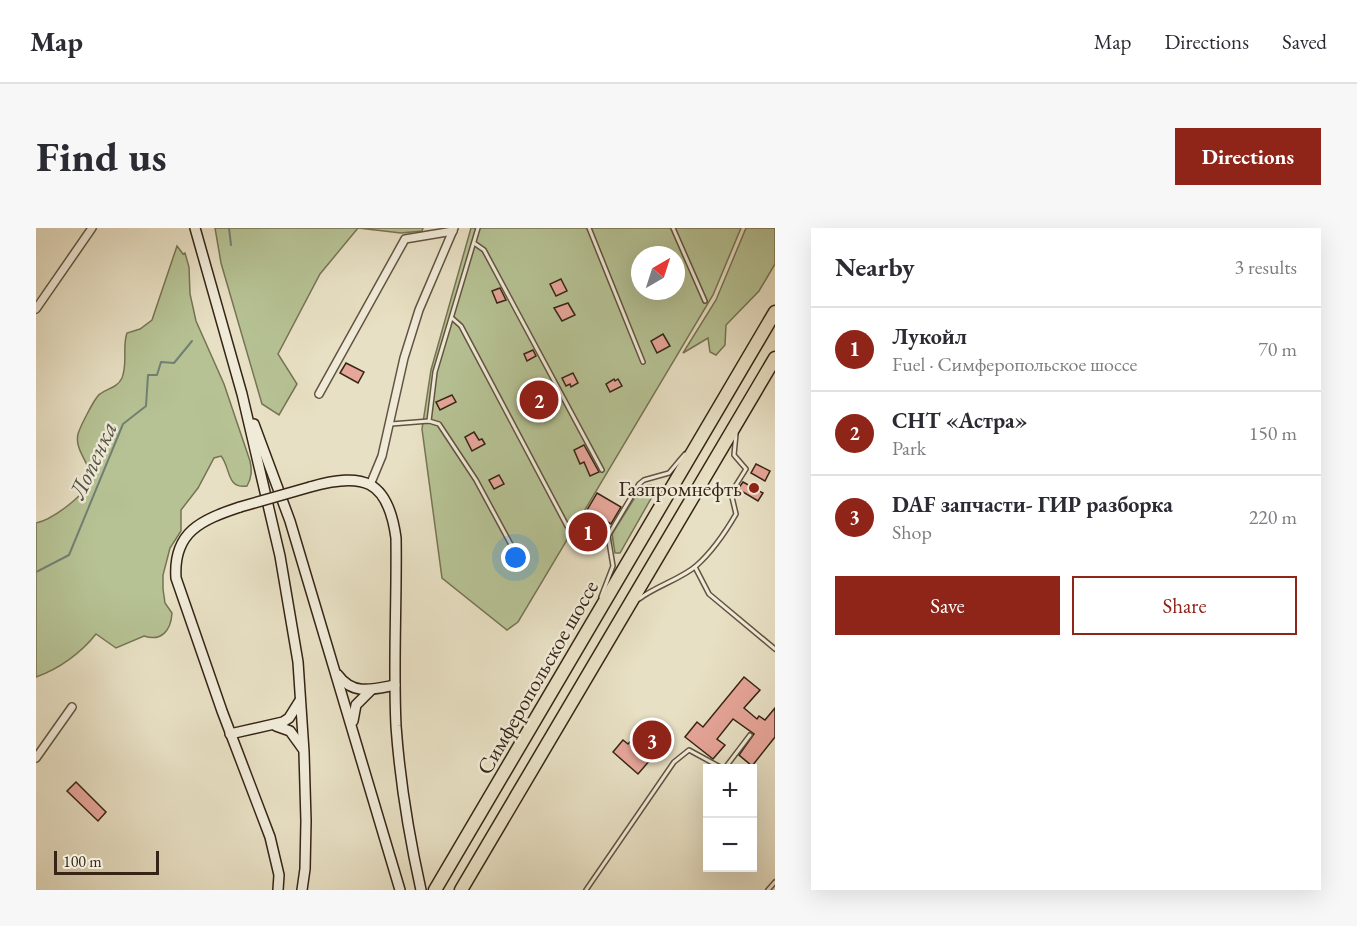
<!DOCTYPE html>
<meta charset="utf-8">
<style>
:root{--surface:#fff;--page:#f7f7f7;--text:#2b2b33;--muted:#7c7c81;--line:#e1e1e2;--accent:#8f2418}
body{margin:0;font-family:"EB Garamond",serif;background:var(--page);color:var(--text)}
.controls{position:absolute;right:18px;bottom:18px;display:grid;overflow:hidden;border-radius:0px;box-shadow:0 6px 24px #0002}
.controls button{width:54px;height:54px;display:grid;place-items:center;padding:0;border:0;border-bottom:2px solid var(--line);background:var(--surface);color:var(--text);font:30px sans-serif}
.compass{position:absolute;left:595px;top:18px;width:54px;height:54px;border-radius:50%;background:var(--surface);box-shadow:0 6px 24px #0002;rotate:39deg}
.scale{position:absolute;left:18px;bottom:15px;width:105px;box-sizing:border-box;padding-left:6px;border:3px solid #362515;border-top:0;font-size:16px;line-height:21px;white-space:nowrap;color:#362515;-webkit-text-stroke:4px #f0ebd9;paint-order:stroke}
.you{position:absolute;left:480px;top:330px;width:21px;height:21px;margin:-15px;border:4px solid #fff;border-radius:50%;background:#1a73e8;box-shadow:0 0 0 9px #1a73e833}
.badge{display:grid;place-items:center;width:39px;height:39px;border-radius:50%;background:var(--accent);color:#fff;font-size:20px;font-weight:700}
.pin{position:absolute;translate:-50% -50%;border:3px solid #fff;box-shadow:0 2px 6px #0006}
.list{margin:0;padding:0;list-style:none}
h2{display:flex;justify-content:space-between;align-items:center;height:78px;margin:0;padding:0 24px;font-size:26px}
h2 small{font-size:20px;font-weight:400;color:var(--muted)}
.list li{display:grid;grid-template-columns:39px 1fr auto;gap:18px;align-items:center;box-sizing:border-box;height:84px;padding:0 24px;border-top:2px solid var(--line)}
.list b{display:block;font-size:22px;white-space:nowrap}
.list p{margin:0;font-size:20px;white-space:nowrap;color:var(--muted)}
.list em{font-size:20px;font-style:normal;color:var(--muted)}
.actions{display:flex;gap:12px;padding:18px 24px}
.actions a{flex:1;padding:14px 0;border:2px solid var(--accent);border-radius:0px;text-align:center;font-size:21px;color:var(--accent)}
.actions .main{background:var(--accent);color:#fff}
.map{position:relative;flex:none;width:739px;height:662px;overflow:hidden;border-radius:0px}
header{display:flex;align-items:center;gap:36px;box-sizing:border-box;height:84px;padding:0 30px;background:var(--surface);border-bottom:2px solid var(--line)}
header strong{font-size:28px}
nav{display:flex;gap:33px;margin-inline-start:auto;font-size:21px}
.intro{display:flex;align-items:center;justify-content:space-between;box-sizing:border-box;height:144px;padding:0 36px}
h1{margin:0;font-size:42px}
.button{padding:15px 27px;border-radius:0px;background:var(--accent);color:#fff;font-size:21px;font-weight:700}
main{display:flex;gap:36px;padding:0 36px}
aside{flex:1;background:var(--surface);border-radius:0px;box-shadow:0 6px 24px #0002}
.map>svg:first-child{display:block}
.green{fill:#b6c294;stroke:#767454;stroke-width:1.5;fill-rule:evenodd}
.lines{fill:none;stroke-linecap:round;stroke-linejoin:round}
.stream{stroke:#708073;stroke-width:2}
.building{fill:#e7a69a;stroke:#362515;stroke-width:1.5}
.lane-casing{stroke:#625441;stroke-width:6}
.street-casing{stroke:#625441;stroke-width:10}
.secondary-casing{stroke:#362515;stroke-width:12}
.highway-casing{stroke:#362515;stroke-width:15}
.lane{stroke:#f0ebd9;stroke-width:3}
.street{stroke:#f0ebd9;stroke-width:7}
.secondary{stroke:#f0ebd9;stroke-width:9}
.highway{stroke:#e8e0c4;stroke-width:12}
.secondary-bridge-casing{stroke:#362515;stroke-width:12;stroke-linecap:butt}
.secondary-bridge{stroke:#f0ebd9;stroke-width:9}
.poi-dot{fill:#8f2418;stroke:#f0ebd9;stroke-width:2}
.labels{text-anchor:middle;stroke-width:5;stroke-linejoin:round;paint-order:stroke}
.poi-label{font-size:22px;fill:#362515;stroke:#f0ebd9;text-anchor:end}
.street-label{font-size:22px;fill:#362515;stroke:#f0ebd9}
.water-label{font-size:24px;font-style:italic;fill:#535344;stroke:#f0ebd9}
</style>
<header>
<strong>Map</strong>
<nav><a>Map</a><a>Directions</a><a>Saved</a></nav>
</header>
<div class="intro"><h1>Find us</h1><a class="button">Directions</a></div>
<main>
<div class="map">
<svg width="739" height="662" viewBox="0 0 739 662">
<rect width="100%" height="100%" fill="#e8e0c4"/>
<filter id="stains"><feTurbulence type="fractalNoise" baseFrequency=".00333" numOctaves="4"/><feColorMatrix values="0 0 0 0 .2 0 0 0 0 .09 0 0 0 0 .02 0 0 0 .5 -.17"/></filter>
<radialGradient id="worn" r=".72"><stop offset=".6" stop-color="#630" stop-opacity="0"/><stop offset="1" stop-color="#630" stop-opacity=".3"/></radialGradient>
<g class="green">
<polygon points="179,0 387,0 386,3 365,5 322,0 284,46 242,126 261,156 243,187 226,176 185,35"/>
<path d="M 435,0 L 705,0 L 677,67 L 482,394 L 471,402 L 406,350 L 386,201 L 395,142 ZM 604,27 L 640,27 L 640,63 L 604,63 Z"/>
<polygon points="710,0 739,0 739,36 723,63 690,97 689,117 680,127 674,124 672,110 647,125 680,72"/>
<path d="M 141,18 L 147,26 L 149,25 L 153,39 L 154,66 L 160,93 L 188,156 L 214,233 C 216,242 216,249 211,258 C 190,261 195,240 185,228 L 178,230 L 162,260 L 145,282 L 145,303 L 134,320 L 127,347 L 127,361 L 129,375 L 136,385 C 135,402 126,414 108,408 L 80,420 L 60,406 C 45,425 23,441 0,449 L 0,295 C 15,292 53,266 54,249 C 55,236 38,222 42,206 C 44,199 59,169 64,166 C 72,160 81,160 86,150 C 92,135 86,118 91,105 L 104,101 L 116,92 Z"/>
<polygon points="615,257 621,260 584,325 579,325 576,306 603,263 607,258"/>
</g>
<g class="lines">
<g class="stream">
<polyline points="193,0 195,17"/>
<polyline points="0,344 33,327 87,196 110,178 112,147 121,147 125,134 138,135 156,113"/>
</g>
</g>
<g class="building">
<polygon points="525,51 531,63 520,68 514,56"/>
<polygon points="464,60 470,72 461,75 456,63"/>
<polygon points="532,75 539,87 526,93 518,80"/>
<polygon points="627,106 634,118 621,125 615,113"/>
<polygon points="497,122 500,128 491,133 488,126"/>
<polygon points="310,135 328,144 322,155 304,145"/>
<polygon points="537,145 542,155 535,159 534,156 530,158 526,150"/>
<polygon points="578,151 579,153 582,151 586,158 574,164 570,156"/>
<polygon points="416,167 420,174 404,182 400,174"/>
<polygon points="438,204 443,212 446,211 449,216 436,223 429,209"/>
<polygon points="548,217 563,244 554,248 548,234 544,236 538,222"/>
<polygon points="720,236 734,243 729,253 715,245"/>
<polygon points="463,247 468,256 458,261 453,252"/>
<polygon points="707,254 727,265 722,273 702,261"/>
<polygon points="561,265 585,279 575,296 551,282"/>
<polygon points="549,293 565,303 556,316 540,306"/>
<polygon points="708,449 724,462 708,480 721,491 723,488 729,492 739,480 739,509 716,538 703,527 718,506 697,491 681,511 689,517 677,531 649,509 661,494 667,499"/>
<polygon points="607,499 627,517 602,546 577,524 587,512 592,516"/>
<polygon points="40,554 70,584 62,593 31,563"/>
</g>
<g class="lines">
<defs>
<g id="lane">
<polyline points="553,0 607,134"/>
<polyline points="637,0 669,73"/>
<polyline points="438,15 448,22 566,242"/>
<polyline points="416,90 425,98 531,298"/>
<polyline points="393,193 399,144 442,0"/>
<polyline points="355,196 393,193 403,196 440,252 486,337"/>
<polyline points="659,339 673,366 739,421"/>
<polyline points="565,369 577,338 572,308 603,256 608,252 633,245 649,226"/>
<path d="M 603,371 C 620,358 645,351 660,338 C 677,323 689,305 700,286 L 695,265 L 710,241 L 698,227 L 700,206"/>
<polyline points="689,540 714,507"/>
<polyline points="550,662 638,534 653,522 686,540"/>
<polyline points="732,662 739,654"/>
</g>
<g id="street">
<polyline points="0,81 56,0"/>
<polyline points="283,166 369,11 417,3"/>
<polyline points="334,257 346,228 368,130 383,82 418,0"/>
<polyline points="0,530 36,479"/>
</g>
<g id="secondary">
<polyline points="159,0 206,166 244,328 262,434 268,524 270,593 269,641 266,662"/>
<polyline points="218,196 254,293 364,662"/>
<path d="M 274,259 C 327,244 352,251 360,310 C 361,372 357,436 360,498 C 364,554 373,608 385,662"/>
<path d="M 204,279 C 165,292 137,304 140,350 L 186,483 L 234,609 L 243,647 L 242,662"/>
<path d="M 302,447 C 317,468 338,461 359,457"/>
<polyline points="317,493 320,477 335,462"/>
<polyline points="240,498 254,503 267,521"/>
<polyline points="194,506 247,494 253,490 263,474"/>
</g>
<g id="highway">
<polyline points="399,662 739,84"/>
<polyline points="425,662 739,130"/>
</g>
</defs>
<use href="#lane" class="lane-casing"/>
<use href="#street" class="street-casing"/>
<use href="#secondary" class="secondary-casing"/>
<use href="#highway" class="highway-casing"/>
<use href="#lane" class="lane"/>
<use href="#street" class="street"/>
<use href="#secondary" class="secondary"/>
<use href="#highway" class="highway"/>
<defs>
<polyline id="secondary-bridge" points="204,279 274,259"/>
</defs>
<use href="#secondary-bridge" class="secondary-bridge-casing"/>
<use href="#secondary-bridge" class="secondary-bridge"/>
</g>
<circle class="poi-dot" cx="718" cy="260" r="6"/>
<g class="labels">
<g class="poi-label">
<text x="706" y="268">Газпромнефть</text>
</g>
<g class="street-label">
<text transform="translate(501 449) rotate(-60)" y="8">Симферопольское шоссе</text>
</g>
<g class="water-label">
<text transform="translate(57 232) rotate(-65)" y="8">Лопенка</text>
</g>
</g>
<rect width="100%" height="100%" filter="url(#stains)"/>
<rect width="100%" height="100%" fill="url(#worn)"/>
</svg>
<div class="controls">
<button>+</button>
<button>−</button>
</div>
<svg class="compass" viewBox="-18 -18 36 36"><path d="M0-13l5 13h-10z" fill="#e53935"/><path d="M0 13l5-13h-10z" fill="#7c7c81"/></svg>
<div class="scale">100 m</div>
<div class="you"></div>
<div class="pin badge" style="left:552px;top:304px">1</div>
<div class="pin badge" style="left:503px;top:172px">2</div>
<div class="pin badge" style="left:616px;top:512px">3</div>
</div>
<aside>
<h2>Nearby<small>3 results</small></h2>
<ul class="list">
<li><span class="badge">1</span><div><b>Лукойл</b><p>Fuel · Симферопольское шоссе</p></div><em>70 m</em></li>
<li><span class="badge">2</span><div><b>СНТ «Астра»</b><p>Park</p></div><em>150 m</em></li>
<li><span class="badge">3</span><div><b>DAF запчасти- ГИР разборка</b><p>Shop</p></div><em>220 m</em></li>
</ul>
<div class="actions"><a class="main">Save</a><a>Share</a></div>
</aside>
</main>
